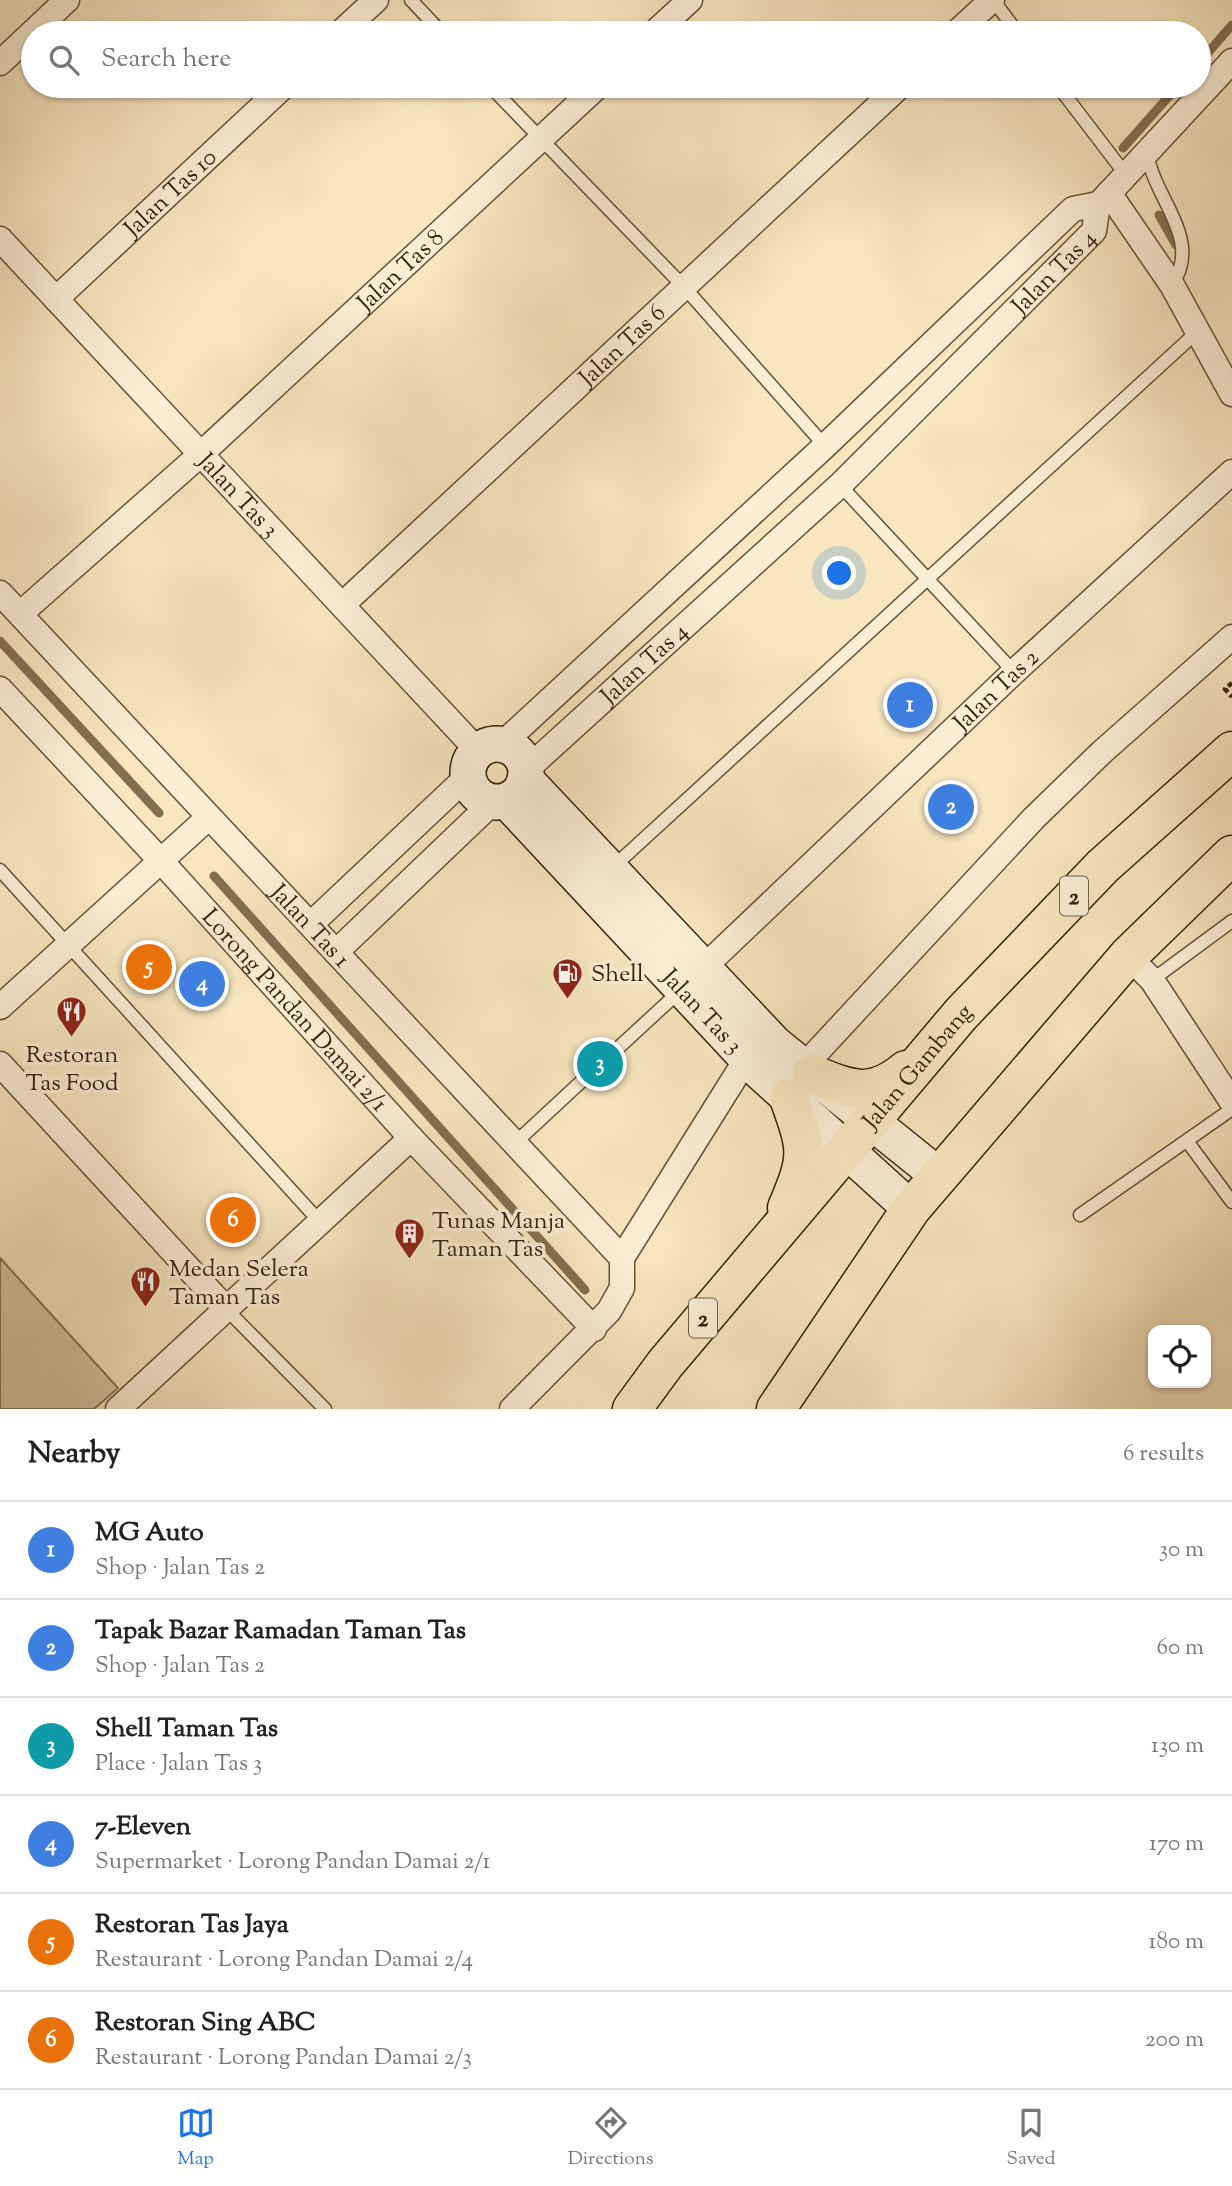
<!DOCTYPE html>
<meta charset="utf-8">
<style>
:root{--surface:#fff;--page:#f2f2f2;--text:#222;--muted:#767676;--line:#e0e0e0;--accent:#1a73e8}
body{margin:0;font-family:"Sorts Mill Goudy",serif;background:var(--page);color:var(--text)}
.controls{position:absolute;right:21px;bottom:21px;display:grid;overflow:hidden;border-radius:14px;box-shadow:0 2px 5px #0004}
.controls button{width:63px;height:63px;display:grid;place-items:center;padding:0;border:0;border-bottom:2px solid var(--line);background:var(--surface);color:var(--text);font:35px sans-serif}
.you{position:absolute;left:840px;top:574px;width:24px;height:24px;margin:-18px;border:5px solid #fff;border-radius:50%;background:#1a73e8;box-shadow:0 0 0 10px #1a73e833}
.badge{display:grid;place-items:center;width:46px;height:46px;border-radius:50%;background:var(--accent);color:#fff;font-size:23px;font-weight:700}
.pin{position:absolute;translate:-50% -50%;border:4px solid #fff;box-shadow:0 2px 7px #0006}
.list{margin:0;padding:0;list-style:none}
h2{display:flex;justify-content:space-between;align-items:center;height:91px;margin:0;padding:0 28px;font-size:30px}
h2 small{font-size:23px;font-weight:400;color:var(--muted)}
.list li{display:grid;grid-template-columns:46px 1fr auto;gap:21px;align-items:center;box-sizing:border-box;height:98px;padding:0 28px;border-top:2px solid var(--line)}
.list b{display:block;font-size:26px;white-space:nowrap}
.list p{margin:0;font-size:23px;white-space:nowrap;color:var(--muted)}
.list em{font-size:23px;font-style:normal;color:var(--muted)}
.icon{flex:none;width:38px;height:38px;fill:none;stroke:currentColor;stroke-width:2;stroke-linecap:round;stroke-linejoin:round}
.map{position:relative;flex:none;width:1232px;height:1409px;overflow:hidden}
.search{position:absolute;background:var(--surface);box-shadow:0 2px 5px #0004;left:21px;right:21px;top:21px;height:77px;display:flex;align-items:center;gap:18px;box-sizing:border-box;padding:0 24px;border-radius:38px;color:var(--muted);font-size:26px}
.sheet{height:679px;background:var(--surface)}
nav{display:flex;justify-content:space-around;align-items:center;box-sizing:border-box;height:98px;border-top:2px solid var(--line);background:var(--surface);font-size:19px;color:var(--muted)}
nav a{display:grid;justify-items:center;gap:4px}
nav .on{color:var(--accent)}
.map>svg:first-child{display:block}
.green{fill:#d6c59f;stroke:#867354;stroke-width:2}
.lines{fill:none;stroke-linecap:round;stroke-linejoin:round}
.stream{stroke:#826f50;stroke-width:9}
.lane-casing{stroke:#665236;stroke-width:15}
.street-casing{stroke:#665236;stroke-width:27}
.secondary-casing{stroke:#352109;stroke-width:38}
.highway-casing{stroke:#352109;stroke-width:41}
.path{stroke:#352109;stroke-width:4.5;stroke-dasharray:5 3.5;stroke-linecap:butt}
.lane{stroke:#faefd5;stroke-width:12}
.street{stroke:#faefd5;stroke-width:24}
.secondary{stroke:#faefd5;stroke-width:35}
.highway{stroke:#f7e6be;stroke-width:38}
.labels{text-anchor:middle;stroke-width:7;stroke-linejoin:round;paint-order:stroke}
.shield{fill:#faefd5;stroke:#705f46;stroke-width:2}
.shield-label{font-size:23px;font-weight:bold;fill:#352109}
.street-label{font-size:24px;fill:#352109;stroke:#faefd5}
.poi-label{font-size:24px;fill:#352109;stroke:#faefd5;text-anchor:start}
</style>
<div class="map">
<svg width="1232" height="1409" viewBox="0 0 1232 1409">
<rect width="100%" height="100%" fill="#f7e6be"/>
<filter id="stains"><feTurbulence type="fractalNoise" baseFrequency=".00286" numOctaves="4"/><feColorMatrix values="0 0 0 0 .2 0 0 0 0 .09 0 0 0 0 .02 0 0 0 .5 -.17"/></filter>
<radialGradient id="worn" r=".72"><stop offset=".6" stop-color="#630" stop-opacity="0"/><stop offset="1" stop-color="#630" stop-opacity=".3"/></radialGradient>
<polygon class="green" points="0,1258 118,1388 94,1409 0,1409"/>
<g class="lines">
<g class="stream">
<polyline points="1199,63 1232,25"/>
<polyline points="1123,148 1178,86"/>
<polyline points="1159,215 1176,245"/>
<polyline points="0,641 159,813"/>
<polyline points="214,876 585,1290"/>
</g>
<defs>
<g id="lane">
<polyline points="411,0 442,33"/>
<polyline points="993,0 1018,33"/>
<polyline points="490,86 684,287 825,446"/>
<polyline points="1058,86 1126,175"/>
<path d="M 1147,153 C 1155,201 1203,239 1172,285"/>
<polyline points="840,485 1014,672"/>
<polyline points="611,869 1197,332"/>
<polyline points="0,870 320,1222"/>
<polyline points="1152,980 1232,921"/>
<polyline points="617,1049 680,991"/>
<polyline points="1187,1141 1232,1202"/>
<polyline points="515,1143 584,1079"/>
<polyline points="1080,1215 1232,1109"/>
<polyline points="226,1309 325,1409"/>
</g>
<g id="street">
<polyline points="340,33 376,0"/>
<polyline points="654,33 690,0"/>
<polyline points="956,33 992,0"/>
<polyline points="0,63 67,0"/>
<polyline points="1109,193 1172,285 1232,394"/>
<polyline points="1099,204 1232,61"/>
<path id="s1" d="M 0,239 L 478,751"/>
<path id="s2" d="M 56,299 L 284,86"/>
<path id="s3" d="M 0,593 L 622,1258"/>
<path id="s4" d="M 342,605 L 900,86"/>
<path id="s5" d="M 20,614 L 201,454 L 598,86"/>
<path id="s6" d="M 0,689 L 161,861 L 411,1138 L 594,1329"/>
<polyline points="501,745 825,446 1073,209 1098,204"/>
<path id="s7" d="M 526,770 L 840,485 L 1094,231 L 1098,204"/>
<polyline points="311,924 468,776"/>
<polyline points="336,952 493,802"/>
<polyline points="1128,956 1152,980 1232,1102"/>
<path id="s8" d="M 703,968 L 1014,672 L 1232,472"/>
<polyline points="0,1007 209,817"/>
<polyline points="0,1064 226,1309"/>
<polyline points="803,1067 1034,818 1102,752 1232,637"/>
<polyline points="118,1409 411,1138"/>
<polyline points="512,1409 609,1311 622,1288 622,1258 747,1058"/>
</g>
<g id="secondary">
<circle cx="497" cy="773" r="29"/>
<polyline points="525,779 775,1044 939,1176"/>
<path id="s9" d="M 507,801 L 758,1070 L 911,1209"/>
</g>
<g id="highway">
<path d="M 812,1074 C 851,1090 871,1099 906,1070"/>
<path d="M 787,1208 C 809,1156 808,1151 789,1098"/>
<path id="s10" d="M 632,1409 L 665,1364 L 961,1014 L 1103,866 L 1232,751"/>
<polyline points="776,1409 911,1209 1128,956 1232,855"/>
</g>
</defs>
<use href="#lane" class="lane-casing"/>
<use href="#street" class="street-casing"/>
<use href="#secondary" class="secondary-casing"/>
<use href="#highway" class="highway-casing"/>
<polyline class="path" points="1232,683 1225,689 1232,697"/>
<use href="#lane" class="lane"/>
<use href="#street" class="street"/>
<use href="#secondary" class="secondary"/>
<use href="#highway" class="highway"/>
</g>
<defs>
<symbol id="fuel-pin" viewBox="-11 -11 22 30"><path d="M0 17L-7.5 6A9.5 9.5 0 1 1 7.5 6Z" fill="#8f2418" stroke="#faefd5"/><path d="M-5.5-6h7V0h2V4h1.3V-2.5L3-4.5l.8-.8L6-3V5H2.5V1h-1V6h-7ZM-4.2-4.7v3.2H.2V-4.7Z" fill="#fff"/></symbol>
<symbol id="restaurant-pin" viewBox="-11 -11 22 30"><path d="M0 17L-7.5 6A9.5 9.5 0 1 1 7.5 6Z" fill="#8f2418" stroke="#faefd5"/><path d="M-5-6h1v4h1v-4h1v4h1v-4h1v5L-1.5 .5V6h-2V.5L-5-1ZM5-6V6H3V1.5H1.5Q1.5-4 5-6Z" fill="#fff"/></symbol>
<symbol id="building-pin" viewBox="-11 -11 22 30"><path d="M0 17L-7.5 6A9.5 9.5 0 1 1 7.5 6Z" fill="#8f2418" stroke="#faefd5"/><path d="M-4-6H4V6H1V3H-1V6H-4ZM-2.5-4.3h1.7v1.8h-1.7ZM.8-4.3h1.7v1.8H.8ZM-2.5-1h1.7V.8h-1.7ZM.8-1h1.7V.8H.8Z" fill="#fff"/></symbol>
</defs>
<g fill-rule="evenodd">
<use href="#fuel-pin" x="550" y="956" width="35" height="47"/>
<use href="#restaurant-pin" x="54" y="994" width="35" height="47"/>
<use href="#building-pin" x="392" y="1216" width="35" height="47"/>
<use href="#restaurant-pin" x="128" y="1264" width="35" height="47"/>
</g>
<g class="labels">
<g class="shield">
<rect x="1060" y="876.5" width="28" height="39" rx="5"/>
<rect x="689" y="1298.5" width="28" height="39" rx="5"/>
</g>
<g class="shield-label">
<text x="1074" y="904">2</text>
<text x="703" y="1326">2</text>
</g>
<g class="street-label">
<text dy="8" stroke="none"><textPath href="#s2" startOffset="156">Jalan Tas 10</textPath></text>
<text dy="8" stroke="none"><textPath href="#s5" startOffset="513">Jalan Tas 8</textPath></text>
<text dy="8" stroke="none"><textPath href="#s7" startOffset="726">Jalan Tas 4</textPath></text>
<text dy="8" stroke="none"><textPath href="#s4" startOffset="382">Jalan Tas 6</textPath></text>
<text dy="8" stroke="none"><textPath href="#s1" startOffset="350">Jalan Tas 3</textPath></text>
<text dy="8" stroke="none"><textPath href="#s7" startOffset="159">Jalan Tas 4</textPath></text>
<text dy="8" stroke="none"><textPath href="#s8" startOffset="404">Jalan Tas 2</textPath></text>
<text dy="8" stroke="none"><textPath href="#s3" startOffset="455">Jalan Tas 1</textPath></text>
<text dy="8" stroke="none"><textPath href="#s6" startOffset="436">Lorong Pandan Damai 2/1</textPath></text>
<text dy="8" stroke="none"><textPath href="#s9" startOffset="287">Jalan Tas 3</textPath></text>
<text dy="8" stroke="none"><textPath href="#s10" startOffset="446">Jalan Gambang</textPath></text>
</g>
<g class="poi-label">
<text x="591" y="981">Shell</text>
<text x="72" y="1062" text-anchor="middle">Restoran<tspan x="72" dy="28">Tas Food</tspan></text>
<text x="432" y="1228">Tunas Manja<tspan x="432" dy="28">Taman Tas</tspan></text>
<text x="169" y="1276">Medan Selera<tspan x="169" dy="28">Taman Tas</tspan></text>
</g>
</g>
<rect width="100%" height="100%" filter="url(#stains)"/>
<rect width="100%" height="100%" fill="url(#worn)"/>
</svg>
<div class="controls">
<button><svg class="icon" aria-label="locate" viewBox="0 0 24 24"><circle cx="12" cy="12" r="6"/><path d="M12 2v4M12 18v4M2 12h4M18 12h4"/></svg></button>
</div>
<div class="you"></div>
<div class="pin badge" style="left:910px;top:705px;background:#3f7fe0">1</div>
<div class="pin badge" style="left:951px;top:807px;background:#3f7fe0">2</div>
<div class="pin badge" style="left:600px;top:1064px;background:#0f9aa8">3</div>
<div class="pin badge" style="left:202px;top:984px;background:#3f7fe0">4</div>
<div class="pin badge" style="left:149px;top:967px;background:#e8710a">5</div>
<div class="pin badge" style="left:233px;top:1220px;background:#e8710a">6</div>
<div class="search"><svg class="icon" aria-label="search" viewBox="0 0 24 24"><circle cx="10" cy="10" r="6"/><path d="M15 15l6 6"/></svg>Search here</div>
</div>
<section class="sheet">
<h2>Nearby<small>6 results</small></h2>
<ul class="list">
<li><span class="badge" style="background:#3f7fe0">1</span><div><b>MG Auto</b><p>Shop · Jalan Tas 2</p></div><em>30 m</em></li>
<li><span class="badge" style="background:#3f7fe0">2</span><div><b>Tapak Bazar Ramadan Taman Tas</b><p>Shop · Jalan Tas 2</p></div><em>60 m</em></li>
<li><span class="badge" style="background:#0f9aa8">3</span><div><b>Shell Taman Tas</b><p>Place · Jalan Tas 3</p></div><em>130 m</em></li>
<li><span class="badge" style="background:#3f7fe0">4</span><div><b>7-Eleven</b><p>Supermarket · Lorong Pandan Damai 2/1</p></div><em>170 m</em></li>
<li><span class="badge" style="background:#e8710a">5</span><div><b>Restoran Tas Jaya</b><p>Restaurant · Lorong Pandan Damai 2/4</p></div><em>180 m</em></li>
<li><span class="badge" style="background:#e8710a">6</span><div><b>Restoran Sing ABC</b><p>Restaurant · Lorong Pandan Damai 2/3</p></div><em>200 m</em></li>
</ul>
</section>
<nav>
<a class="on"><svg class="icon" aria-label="map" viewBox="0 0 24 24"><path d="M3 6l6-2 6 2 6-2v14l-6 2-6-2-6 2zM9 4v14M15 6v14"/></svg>Map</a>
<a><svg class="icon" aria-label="directions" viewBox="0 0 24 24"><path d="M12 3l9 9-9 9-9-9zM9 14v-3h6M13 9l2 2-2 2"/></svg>Directions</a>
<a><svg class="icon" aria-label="saved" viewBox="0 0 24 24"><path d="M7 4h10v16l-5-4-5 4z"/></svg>Saved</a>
</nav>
